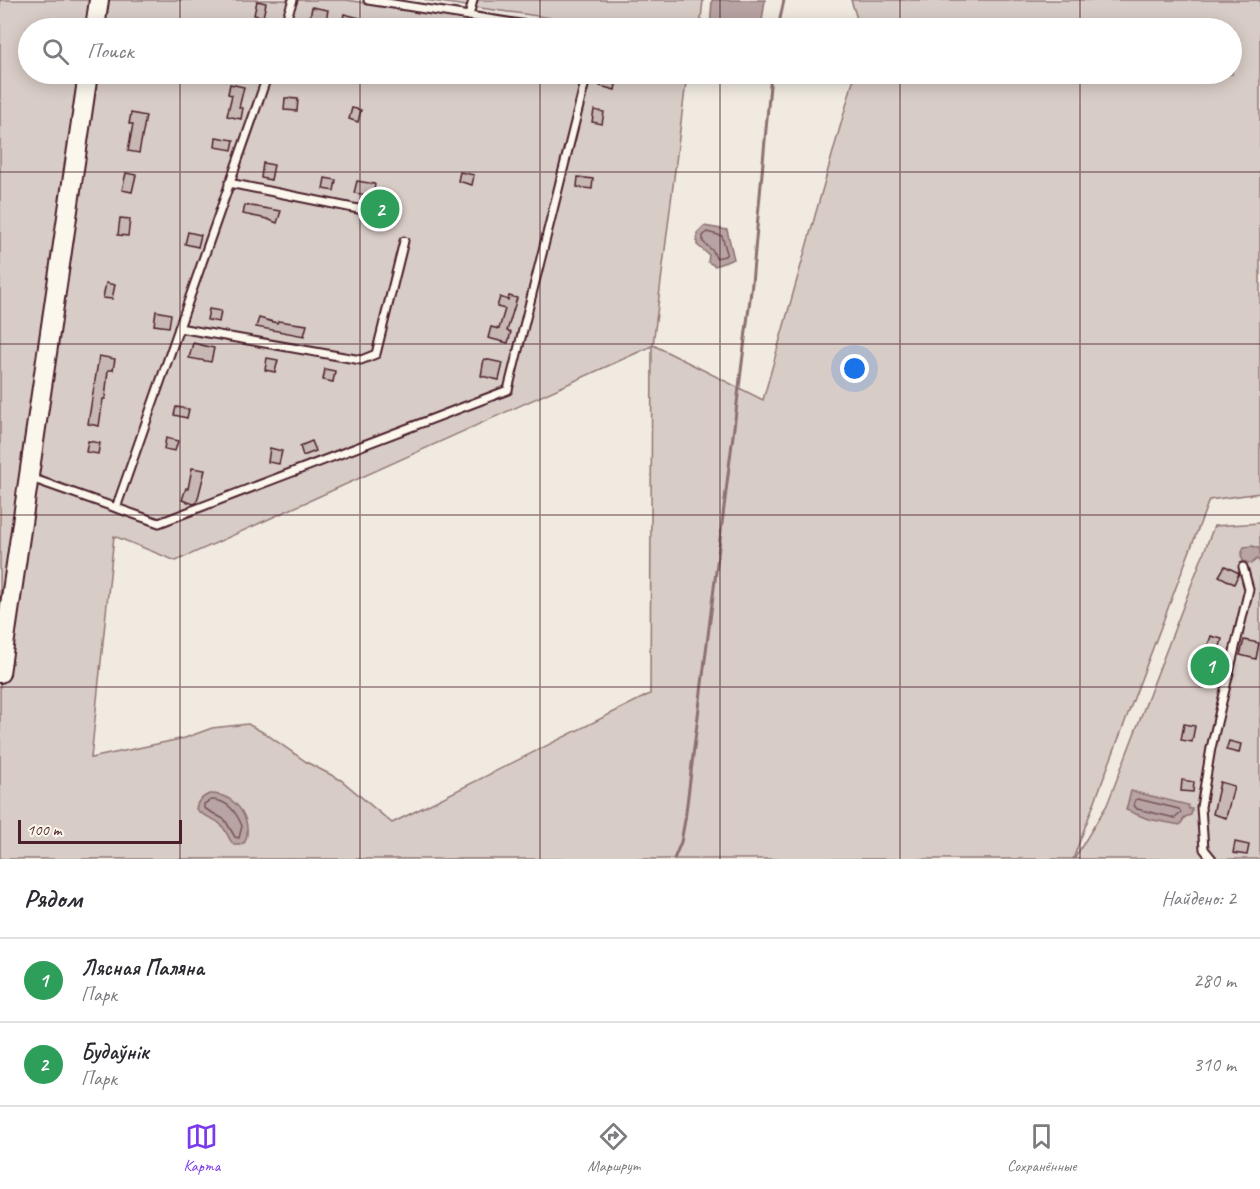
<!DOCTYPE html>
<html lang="ru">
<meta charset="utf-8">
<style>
:root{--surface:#fff;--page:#f7f7f7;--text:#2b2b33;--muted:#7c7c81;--line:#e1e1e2;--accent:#7c3aed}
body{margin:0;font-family:Caveat,sans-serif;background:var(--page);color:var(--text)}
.scale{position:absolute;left:18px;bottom:15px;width:164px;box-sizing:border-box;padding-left:6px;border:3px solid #4a1f2b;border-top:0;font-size:16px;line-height:21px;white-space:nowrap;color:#4a1f2b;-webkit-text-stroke:4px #fbf7ec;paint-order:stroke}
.you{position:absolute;left:855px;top:369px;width:21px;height:21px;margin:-15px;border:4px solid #fff;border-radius:50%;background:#1a73e8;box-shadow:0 0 0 9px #1a73e833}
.badge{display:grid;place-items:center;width:39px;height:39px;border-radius:50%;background:var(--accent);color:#fff;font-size:20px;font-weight:700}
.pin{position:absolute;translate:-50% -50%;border:3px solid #fff;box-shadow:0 2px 6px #0006}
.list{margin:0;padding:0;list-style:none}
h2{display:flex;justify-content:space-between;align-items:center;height:78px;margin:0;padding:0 24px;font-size:26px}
h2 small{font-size:20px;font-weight:400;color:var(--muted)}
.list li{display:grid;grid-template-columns:39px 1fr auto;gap:18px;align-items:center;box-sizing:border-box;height:84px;padding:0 24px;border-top:2px solid var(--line)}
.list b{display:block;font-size:22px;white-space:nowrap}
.list p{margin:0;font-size:20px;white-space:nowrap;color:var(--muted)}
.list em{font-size:20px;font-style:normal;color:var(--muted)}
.icon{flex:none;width:33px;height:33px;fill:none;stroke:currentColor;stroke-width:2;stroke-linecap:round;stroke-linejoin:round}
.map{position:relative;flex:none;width:1260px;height:859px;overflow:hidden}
.search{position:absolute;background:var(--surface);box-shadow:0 3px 15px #0003;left:18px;right:18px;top:18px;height:66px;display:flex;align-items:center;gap:15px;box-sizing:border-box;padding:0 21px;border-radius:33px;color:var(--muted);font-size:22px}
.sheet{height:246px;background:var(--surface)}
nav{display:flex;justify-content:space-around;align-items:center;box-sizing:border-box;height:84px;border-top:2px solid var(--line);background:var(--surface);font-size:16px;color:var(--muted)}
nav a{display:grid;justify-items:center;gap:3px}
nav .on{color:var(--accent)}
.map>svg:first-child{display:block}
.green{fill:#d8ccc6;stroke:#917678;stroke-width:1.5;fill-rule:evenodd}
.water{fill:#b8a4a2;stroke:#8c6f72;stroke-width:1.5}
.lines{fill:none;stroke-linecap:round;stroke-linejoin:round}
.shore{stroke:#76545b;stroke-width:1.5}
.stream{stroke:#8c6f72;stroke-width:3}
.building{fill:#c8b8b3;stroke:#4a1f2b;stroke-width:1.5}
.lane-casing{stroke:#4a1f2b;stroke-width:11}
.secondary-casing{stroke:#4a1f2b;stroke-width:22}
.lane{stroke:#fbf7ec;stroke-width:7}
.secondary{stroke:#fbf7ec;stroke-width:18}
.grid{fill:none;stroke:#4a1f2b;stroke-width:1.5;stroke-opacity:0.55}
</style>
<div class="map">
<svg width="1260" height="859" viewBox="0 0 1260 859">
<rect width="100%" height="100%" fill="#f0eae0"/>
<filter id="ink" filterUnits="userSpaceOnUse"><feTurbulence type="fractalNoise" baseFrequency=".0167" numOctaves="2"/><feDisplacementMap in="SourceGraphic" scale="12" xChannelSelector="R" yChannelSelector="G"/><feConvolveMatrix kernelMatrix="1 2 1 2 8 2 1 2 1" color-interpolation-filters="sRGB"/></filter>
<g filter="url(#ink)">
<g class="green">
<path d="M 0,0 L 346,0 L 535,28 L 28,28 L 28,74 L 687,74 L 653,345 L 763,400 L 855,74 L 1232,74 L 1232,28 L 860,28 L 851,0 L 1260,0 L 1260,493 L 1209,500 L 1073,859 L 0,859 ZM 652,346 L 650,694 L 392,823 L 341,780 L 308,763 L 266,734 L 248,724 L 212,728 L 185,738 L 91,758 L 114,536 L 176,561 Z"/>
<polygon points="425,0 703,0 700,28 621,28"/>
<polygon points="1260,523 1260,859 1074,859 1107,805 1214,526"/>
</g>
<g class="water">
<polygon points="712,0 765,0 761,28 710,28"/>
<polygon points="704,226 727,230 734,259 715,266 708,262 709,255 697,245 697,233"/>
<polygon points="1253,546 1260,549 1260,562 1257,559 1251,564 1243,561 1241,555 1244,547"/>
<polygon points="1131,791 1188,805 1189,809 1192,809 1191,815 1185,817 1180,825 1148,819 1126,810"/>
<path d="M 209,794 C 234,792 254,819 245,842 L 240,845 L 234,845 C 228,839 227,831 221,825 C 214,817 202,817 196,809 C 197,800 202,798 209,794 Z"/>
</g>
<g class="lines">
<g class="shore">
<polygon points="707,232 722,236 727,253 725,256 716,258 713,251 703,242 703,236"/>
<polygon points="1138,799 1179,809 1181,813 1175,818 1137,809 1134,805 1135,800"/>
<path d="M 211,800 C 227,799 237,813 242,826 L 239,838 L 235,837 L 225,820 L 204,808 L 204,804 Z"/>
</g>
<g class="stream">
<polyline points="778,28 784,0"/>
<polyline points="674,859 681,842 685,820 752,283 771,74"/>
</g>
</g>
<g class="building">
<polygon points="257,1 266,3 263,17 254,15"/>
<polygon points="312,7 328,10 326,21 310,18"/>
<polygon points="344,14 360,18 357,27 342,24"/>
<polygon points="603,76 617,80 615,90 600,86"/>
<polygon points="230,84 244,87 239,108 243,108 241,119 227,116 232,95 228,94"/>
<polygon points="285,98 298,99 297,111 284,110"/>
<polygon points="352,108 361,110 358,122 349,119"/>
<polygon points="594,110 604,112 602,124 592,122"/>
<polygon points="131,113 146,116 139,153 128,151 133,124 129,124"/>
<polygon points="216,137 234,140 232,150 215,147"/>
<polygon points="263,163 274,165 271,180 261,178"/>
<polygon points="460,172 474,175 472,185 458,181"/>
<polygon points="126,173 136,175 132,192 122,190"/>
<polygon points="578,177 593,179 592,189 577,187"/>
<polygon points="325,178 336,180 334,191 323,189"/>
<polygon points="357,181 375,184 373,196 354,193"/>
<polygon points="245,205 281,211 277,223 267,219 243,214"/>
<polygon points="120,218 130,219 128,236 118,235"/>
<polygon points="188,232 201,235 198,247 185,244"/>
<polygon points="106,283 115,285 112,299 103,298"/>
<polygon points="509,296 517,298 507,331 511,332 508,343 488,338 491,327 499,329 505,309 497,307 500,297 508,300"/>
<polygon points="209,309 221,311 219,322 207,320"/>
<polygon points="156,311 171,314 169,327 154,325"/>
<polygon points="259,318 277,323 278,321 307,325 304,336 256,327"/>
<polygon points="193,343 214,348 211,362 189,358"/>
<polygon points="99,356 115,359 113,370 108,370 105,399 103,399 99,426 88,424"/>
<polygon points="267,358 278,360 275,372 265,370"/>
<polygon points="484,359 503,363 499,380 481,376"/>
<polygon points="325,369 335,371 333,382 323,380"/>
<polygon points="176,407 189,409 187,418 174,415"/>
<polygon points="166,438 178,441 175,451 164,449"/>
<polygon points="88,441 100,443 98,454 86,452"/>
<polygon points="312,441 316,451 303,456 300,446"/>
<polygon points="270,448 282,451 279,464 268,462"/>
<polygon points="192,468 205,470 197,502 194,504 182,500 186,488 188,489"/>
<polygon points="1225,566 1239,573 1234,584 1219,576"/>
<polygon points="1211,636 1222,639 1219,651 1207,648"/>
<polygon points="1244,640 1259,643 1256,659 1240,655"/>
<polygon points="1184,724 1195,726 1192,742 1181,740"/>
<polygon points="1229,741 1241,744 1239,753 1226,750"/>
<polygon points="1182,780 1194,782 1193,792 1181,791"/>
<polygon points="1220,782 1234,786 1226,818 1213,814"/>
<polygon points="1235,842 1249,845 1247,855 1233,853"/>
</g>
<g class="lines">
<defs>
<g id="lane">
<polyline points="368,0 546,28"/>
<polyline points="469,16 473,0"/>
<polyline points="283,28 293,0"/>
<polyline points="229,183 388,215"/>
<polyline points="179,328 361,360 376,354 404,241"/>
<polyline points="31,478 159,523 508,390 587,74"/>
<polyline points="116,508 268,74"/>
<polyline points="1212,859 1204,849 1201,807 1211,748 1249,589 1243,567"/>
</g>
<g id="secondary">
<polyline points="95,28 99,0"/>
<polyline points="0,673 88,74"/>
</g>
</defs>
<use href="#lane" class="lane-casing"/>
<use href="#secondary" class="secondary-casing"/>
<use href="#lane" class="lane"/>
<use href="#secondary" class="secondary"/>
</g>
</g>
<path class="grid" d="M 180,0 L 180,28M 360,0 L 360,28M 540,0 L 540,28M 720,0 L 720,28M 900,0 L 900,28M 1080,0 L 1080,28M 180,74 L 180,859M 360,74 L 360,859M 540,74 L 540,859M 720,74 L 720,859M 900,74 L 900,859M 1080,74 L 1080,859M 0,172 L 1260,172M 0,344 L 1260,344M 0,515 L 1260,515M 0,687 L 1260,687"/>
</svg>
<div class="scale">100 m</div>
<div class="you"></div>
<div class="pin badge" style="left:1210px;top:666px;background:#2e9e5b">1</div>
<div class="pin badge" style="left:380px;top:209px;background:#2e9e5b">2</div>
<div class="search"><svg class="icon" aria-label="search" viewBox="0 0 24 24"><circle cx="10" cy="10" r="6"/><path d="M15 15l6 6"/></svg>Поиск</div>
</div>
<section class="sheet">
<h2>Рядом<small>Найдено: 2</small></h2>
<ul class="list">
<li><span class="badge" style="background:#2e9e5b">1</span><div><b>Лясная Паляна</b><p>Парк</p></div><em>280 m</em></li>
<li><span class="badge" style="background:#2e9e5b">2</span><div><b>Будаўнік</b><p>Парк</p></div><em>310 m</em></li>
</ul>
</section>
<nav>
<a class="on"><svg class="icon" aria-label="map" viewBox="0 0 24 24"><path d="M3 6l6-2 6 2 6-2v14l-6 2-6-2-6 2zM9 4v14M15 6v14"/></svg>Карта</a>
<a><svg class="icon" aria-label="directions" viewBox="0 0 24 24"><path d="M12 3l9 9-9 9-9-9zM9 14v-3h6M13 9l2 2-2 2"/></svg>Маршрут</a>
<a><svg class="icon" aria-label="saved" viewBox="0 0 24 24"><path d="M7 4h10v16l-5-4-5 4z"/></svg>Сохранённые</a>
</nav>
